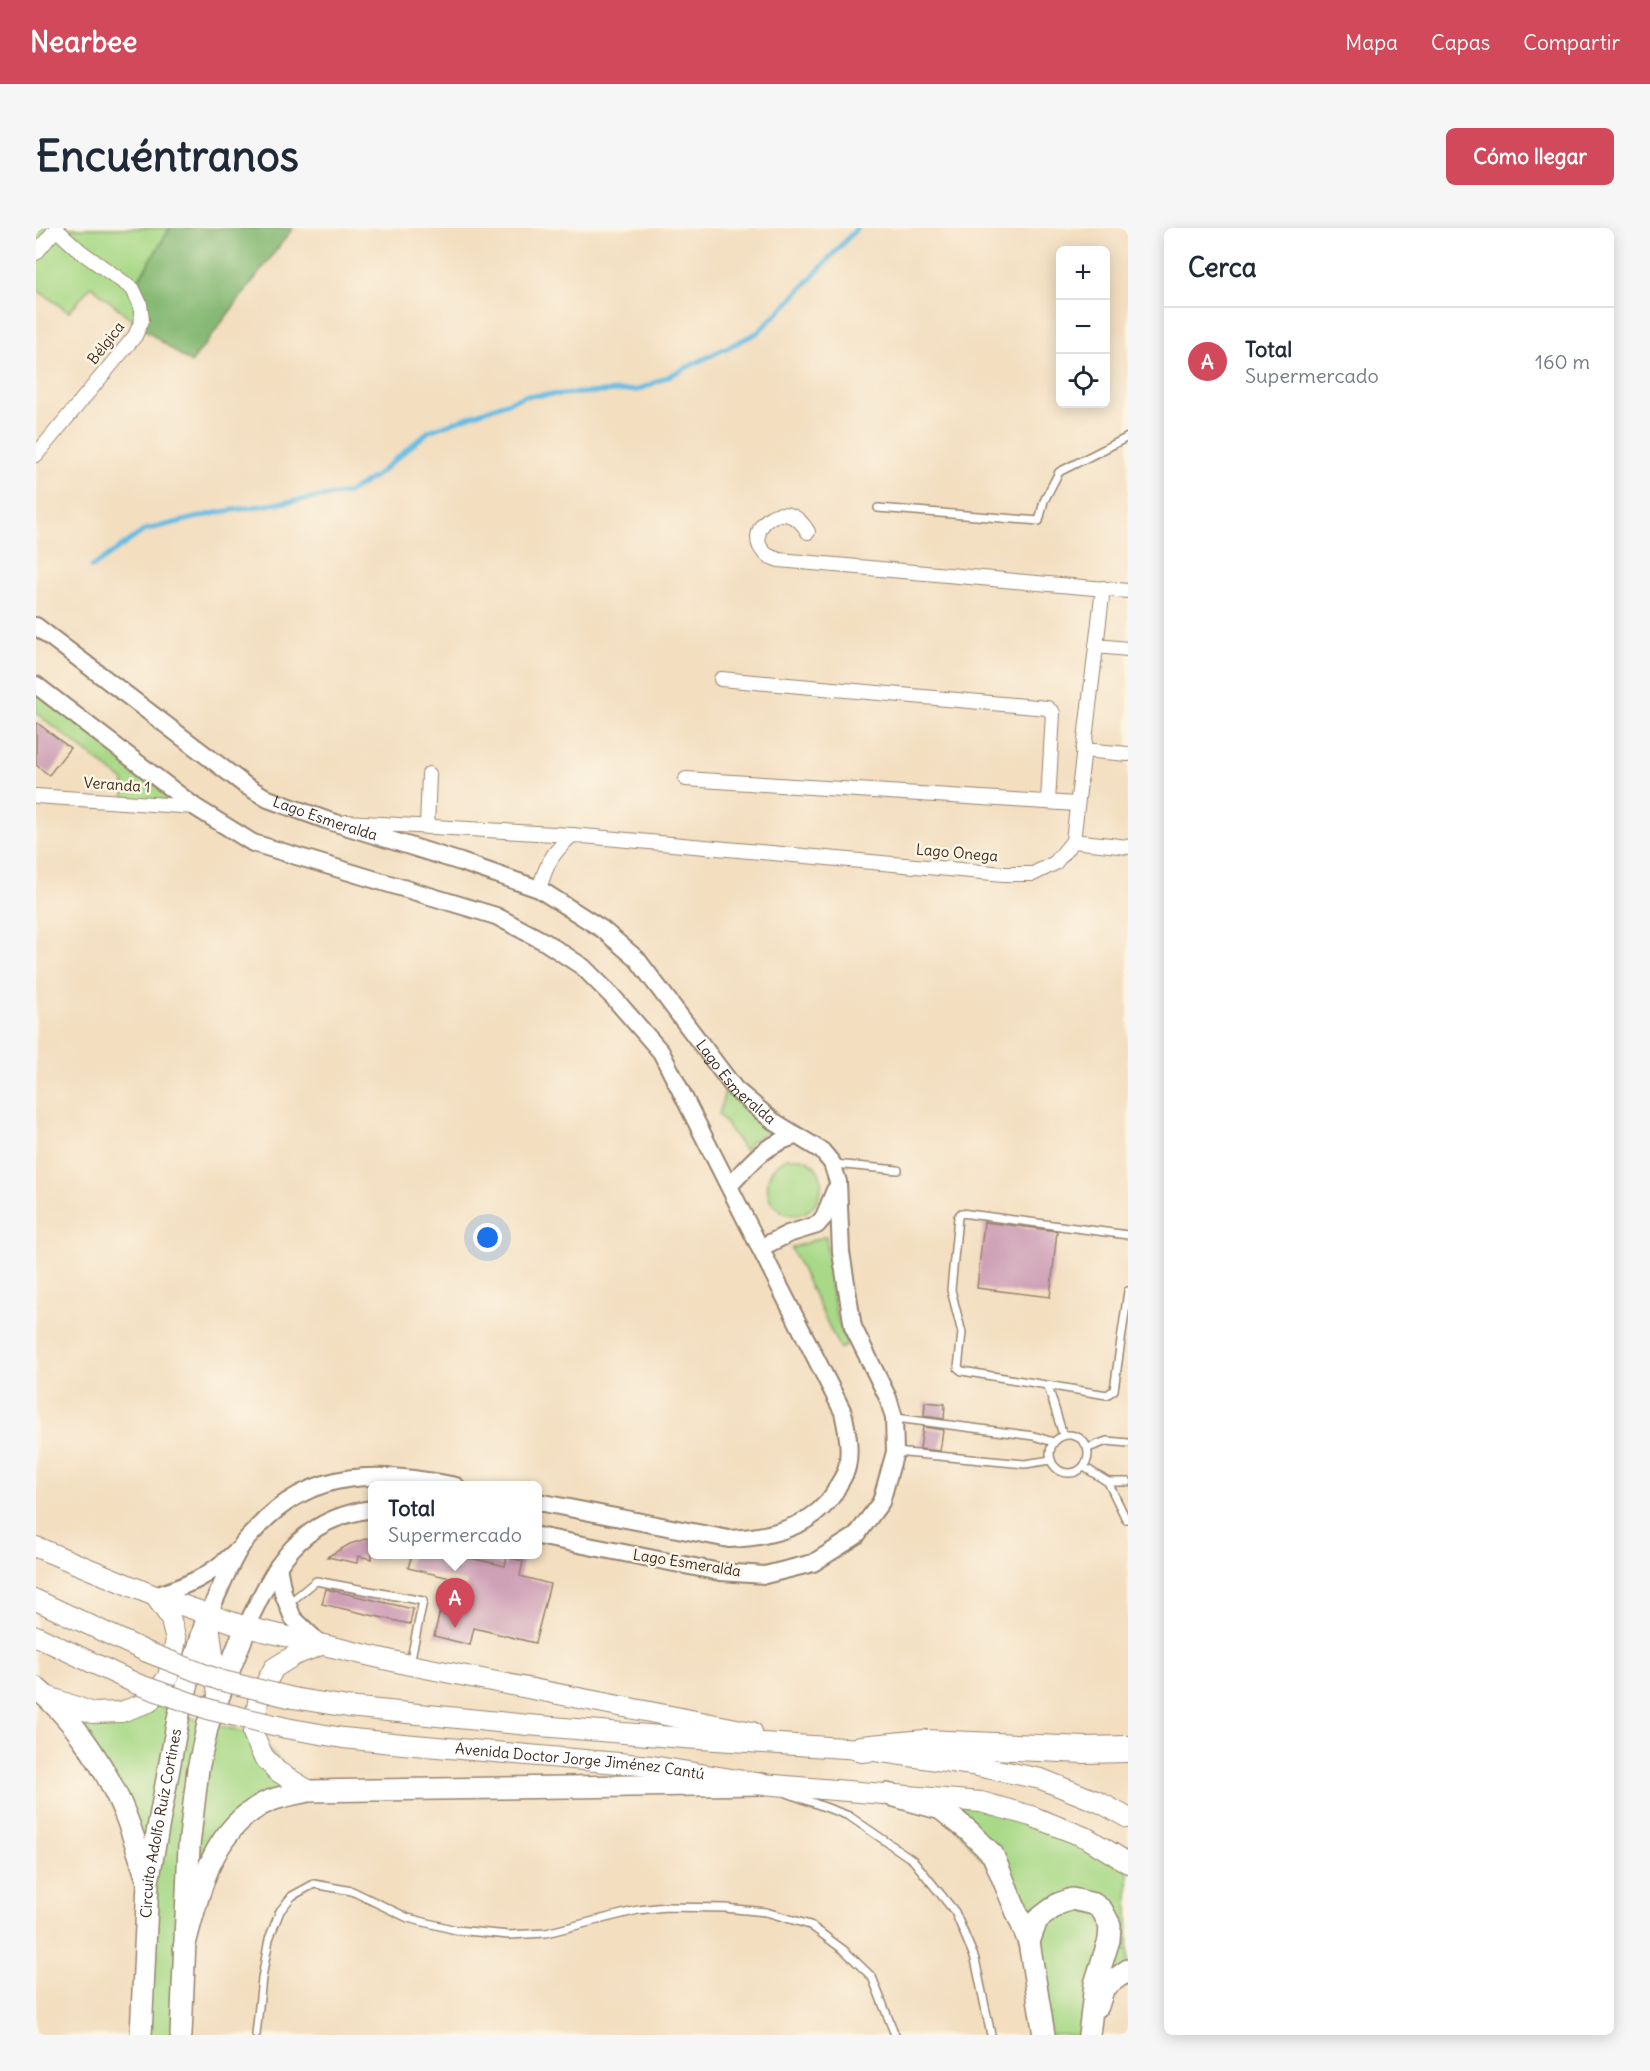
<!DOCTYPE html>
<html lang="es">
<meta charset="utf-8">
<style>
:root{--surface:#fff;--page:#f6f6f7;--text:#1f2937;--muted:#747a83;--line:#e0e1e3;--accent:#d1495b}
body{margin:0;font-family:Delius,sans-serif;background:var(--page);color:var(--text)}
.controls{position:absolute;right:18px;top:18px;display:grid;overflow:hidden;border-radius:9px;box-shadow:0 3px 15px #0003}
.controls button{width:54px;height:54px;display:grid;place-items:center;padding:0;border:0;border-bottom:2px solid var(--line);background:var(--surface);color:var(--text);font:30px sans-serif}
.you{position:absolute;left:452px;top:1010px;width:21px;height:21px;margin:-15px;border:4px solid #fff;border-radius:50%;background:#1a73e8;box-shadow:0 0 0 9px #1a73e833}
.badge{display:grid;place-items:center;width:39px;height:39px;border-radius:50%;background:var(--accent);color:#fff;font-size:20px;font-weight:700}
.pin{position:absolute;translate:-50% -50px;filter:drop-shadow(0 2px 3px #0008)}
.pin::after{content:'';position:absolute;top:32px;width:21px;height:18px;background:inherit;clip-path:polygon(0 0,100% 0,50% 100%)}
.popup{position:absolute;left:332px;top:1253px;width:174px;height:78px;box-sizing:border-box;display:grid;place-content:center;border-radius:9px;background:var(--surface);filter:drop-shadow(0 2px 4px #0005);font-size:20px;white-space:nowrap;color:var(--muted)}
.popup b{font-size:22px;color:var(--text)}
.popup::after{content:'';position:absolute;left:50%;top:100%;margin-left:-12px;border:12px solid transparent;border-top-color:var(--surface)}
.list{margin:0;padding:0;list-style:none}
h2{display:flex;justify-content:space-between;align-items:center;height:78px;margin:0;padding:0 24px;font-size:26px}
h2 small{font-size:20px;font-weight:400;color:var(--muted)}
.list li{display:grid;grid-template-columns:39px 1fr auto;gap:18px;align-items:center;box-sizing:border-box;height:108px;padding:0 24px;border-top:2px solid var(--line)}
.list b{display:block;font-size:22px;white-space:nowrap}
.list p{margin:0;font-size:20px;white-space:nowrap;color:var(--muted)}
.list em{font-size:20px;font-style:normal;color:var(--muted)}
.icon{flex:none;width:33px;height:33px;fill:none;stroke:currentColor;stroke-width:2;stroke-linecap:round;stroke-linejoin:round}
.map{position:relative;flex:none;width:1092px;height:1807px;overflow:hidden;border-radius:9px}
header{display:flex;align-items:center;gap:36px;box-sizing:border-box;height:84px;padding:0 30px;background:var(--accent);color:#fff}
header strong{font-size:28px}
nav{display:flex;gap:33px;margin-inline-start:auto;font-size:21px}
.intro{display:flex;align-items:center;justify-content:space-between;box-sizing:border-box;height:144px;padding:0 36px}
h1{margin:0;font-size:42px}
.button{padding:15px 27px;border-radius:9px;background:var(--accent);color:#fff;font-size:21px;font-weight:700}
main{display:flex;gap:36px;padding:0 36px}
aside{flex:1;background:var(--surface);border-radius:9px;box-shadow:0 3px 15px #0003}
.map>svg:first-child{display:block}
.green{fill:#a8d987;stroke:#728252;stroke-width:1.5}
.forest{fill:#86b974;stroke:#607249;stroke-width:1.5}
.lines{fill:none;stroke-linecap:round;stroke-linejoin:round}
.stream{stroke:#65bce2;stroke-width:5}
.building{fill:#cfa1b7}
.service-casing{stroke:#97846f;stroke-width:10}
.minor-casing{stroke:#97846f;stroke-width:16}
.tertiary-casing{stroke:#97846f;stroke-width:20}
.secondary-casing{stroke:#97846f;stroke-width:22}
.primary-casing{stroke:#97846f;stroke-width:24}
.motorway-casing{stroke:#97846f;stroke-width:28}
.service{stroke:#fff;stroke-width:7}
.minor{stroke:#fff;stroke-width:14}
.tertiary{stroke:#fff;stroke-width:16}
.secondary{stroke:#fff;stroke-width:20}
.primary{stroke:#fff;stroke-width:21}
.motorway{stroke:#fff;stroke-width:26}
.secondary-bridge-casing{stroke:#97846f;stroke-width:22;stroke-linecap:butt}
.secondary-bridge{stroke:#fff;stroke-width:20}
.labels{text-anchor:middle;stroke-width:5;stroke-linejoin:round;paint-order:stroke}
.street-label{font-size:15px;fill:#3b2a1e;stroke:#fcf5e5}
</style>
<header>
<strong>Nearbee</strong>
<nav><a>Mapa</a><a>Capas</a><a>Compartir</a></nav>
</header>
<div class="intro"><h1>Encuéntranos</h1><a class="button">Cómo llegar</a></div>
<main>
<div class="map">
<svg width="1092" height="1807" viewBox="0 0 1092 1807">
<rect width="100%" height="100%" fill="#fcf5e5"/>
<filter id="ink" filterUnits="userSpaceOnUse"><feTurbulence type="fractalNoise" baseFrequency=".0167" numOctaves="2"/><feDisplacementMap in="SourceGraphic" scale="12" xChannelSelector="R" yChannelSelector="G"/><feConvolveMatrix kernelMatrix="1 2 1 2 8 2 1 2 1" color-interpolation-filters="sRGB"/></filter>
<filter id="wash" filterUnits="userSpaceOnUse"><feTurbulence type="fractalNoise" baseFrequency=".008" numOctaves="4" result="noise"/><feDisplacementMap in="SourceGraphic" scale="24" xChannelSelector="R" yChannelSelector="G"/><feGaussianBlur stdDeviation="1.35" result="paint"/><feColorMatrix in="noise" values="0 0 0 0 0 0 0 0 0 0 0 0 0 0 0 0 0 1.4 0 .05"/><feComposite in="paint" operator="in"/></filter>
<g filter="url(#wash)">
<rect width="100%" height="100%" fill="#f3dec0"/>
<g class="green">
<polygon points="0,0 134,0 97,61 104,98 55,58 33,84 0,61"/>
<polygon points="0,457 159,579 88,575 88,553 0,485"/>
<polygon points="689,863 733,903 714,914 709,923 683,886"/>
<path d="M 750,930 C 756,930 764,929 769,931 C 805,948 775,1007 741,980 C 730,971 729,954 736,942 C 739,937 746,934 750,930 Z"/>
<polygon points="790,1008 794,1054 800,1086 811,1117 804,1121 755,1020"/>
<polygon points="10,1468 57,1485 113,1474 172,1496 217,1505 273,1563 218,1581 165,1657 145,1807 106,1807 112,1654 99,1613"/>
<polygon points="945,1574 1092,1635 1092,1742 1068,1759 1053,1807 1008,1807 974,1664 905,1581"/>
</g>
<polygon class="forest" points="134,0 257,0 155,135 104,98 97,61"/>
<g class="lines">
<polyline class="stream" points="56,339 109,302 184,284 312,265 341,247 393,203 489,168 602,162 631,149 721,105 754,73 821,0"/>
</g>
<g id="blocks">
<g class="building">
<polygon points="0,494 34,520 13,547 0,537"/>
<polygon points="948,994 1021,1003 1014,1069 941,1060"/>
<polygon points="889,1174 909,1176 908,1191 888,1188"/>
<polygon points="887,1199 907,1202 904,1223 884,1221"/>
<polygon points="336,1309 336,1331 322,1328 321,1335 291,1329 314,1316"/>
<polygon points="376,1326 403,1326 424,1336 426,1328 469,1338 471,1329 487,1333 484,1348 514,1356 499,1415 438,1400 434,1417 398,1408 404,1383 423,1387 431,1354 372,1340"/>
<polygon points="290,1361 377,1381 374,1396 286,1376"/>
</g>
</g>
</g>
<g filter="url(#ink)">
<use href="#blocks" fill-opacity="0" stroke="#97846f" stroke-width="1.5"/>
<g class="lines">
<defs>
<g id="service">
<polyline points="842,280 1003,293 1008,273 1023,244 1092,209"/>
<polyline points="798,936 862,942"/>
<polyline points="1092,1007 925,985 922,989 915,1062 926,1105 922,1140 926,1143 1071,1167 1078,1162 1092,1063"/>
<polyline points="1012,1158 1027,1207"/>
<polyline points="860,1190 998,1208 1017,1214"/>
<circle cx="1033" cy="1226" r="19"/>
<polyline points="1052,1220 1071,1213 1092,1215"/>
<polyline points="859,1224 989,1236 1015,1232"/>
<polyline points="1048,1239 1072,1254 1090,1291"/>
<polyline points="1072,1254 1092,1254"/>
<polyline points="252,1376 280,1353 387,1373 374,1435"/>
<polyline points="751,1565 813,1588 877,1632 919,1684 939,1731 955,1807"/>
<polyline points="220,1807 226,1750 233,1711 244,1683 256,1668 278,1656 316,1663 372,1690 420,1702 473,1707 510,1705 602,1682 630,1679 689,1680 730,1684 774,1697 809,1723 836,1749 859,1807"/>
</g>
<g id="minor">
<polyline points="0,25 20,1 44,23 97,61 104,76 106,92 99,108 0,227"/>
<path d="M 772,304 C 748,262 704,304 730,326 C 733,329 739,330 743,332 L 1092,363"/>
<polyline points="1060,418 1092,421"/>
<polyline points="685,451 1011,480 1017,485 1012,574"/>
<polyline points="1047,522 1092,526"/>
<polyline points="650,551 1041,576"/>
<polyline points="0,568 159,579"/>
<polyline points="310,594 536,607 968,646 997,646 1019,635 1037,613 1067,360"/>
<polyline points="391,599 393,546"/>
<polyline points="1037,613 1092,619"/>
<path d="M 503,661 C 511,635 516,625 536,607"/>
</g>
<g id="tertiary">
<path id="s1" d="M 0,398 L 209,557 L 232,571 L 290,592 L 425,634 L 503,661 L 566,701 L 601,731 L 699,861 L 737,893 L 786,923 L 796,935 L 802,954 L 805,1024 L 817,1099 L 852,1170 L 858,1190 L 859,1224 L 845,1274 L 820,1308 L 777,1335 L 729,1347 L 684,1344 L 502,1308"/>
<path d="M 0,457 L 159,579 L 217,615 L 460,688 L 509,714 L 547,739 L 577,769 L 625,824 L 807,1184 C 811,1202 815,1221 811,1239 C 810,1245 806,1251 803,1256 C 784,1298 735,1309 693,1311 L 502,1274"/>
<path d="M 693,958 C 717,933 725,919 759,908"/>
<polyline points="724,1020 752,1006 781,997 788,989 799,962"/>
<polyline points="242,1338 247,1365 257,1390 285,1417"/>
<path d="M 119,1368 C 154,1356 171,1350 199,1324"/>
<path d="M 172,1387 C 183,1365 192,1338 206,1317 C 210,1311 216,1306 221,1300 C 276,1239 346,1243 420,1258"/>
<path d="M 210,1399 C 239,1337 262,1291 336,1281"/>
</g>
<g id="secondary">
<polyline points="0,1319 119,1368 210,1399 374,1437 716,1504"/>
<polyline points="0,1372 111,1424"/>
<polyline points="172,1388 182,1466"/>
<polyline points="0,1408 101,1456"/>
<polyline points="10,1468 57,1485 85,1484 113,1474 132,1449 140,1412 134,1389 119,1368"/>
<polyline points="257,1470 312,1479 492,1497 648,1510 825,1521 936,1537 1005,1551 1065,1575 1092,1590"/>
<path id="s2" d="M 250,1500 L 307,1510 L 367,1516 L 616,1538 L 726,1556 L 945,1574 L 995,1588 L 1051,1610 L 1092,1635"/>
<polyline points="273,1563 241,1543 227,1528 217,1505 223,1468 238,1440 259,1427 285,1417"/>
</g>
<g id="primary">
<path d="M 0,1460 C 35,1488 64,1531 83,1572 C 95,1597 102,1625 111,1651"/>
<polyline points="851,1566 905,1581 933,1603 957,1627 993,1714 1008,1807"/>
<polyline points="993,1714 1001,1692 1022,1676 1036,1671 1058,1676 1066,1682 1074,1697 1073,1712 1059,1756 1053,1807"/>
<path d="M 148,1720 C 161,1672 172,1612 217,1582 C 233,1570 254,1567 273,1563 L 726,1556"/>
<polyline points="1062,1778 1068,1759 1092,1742"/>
<path id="s3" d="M 105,1807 L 112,1654 L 143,1486 L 172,1387"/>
<polyline points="145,1807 153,1618 162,1541 172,1496 210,1399"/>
</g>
<polyline id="motorway" points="825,1521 889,1515 1049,1522 1092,1521"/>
</defs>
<use href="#service" class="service-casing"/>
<use href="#minor" class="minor-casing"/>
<use href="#tertiary" class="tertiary-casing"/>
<use href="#secondary" class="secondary-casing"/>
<use href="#primary" class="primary-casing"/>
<use href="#motorway" class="motorway-casing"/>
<use href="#service" class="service"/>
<use href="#minor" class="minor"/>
<use href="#tertiary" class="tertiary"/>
<use href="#secondary" class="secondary"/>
<use href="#primary" class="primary"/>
<use href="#motorway" class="motorway"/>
<defs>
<g id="secondary-bridge">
<polyline points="111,1424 183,1452 257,1470"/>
<polyline points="101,1456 175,1482 250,1500"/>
</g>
</defs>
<use href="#secondary-bridge" class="secondary-bridge-casing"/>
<use href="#secondary-bridge" class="secondary-bridge"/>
</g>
</g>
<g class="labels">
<g class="street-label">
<text transform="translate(70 115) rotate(-52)" y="5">Bélgica</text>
<text transform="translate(81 557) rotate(4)" y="5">Veranda 1</text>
<text dy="5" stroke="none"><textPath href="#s1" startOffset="350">Lago Esmeralda</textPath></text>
<text transform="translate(921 625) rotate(5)" y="5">Lago Onega</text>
<text dy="5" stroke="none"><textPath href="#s1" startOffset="854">Lago Esmeralda</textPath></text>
<text transform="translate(651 1335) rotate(9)" y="5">Lago Esmeralda</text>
<text dy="5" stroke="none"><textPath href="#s2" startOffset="296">Avenida Doctor Jorge Jiménez Cantú</textPath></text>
<text dy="5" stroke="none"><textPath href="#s3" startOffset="213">Circuito Adolfo Ruíz Cortines</textPath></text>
</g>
</g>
</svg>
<div class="controls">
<button>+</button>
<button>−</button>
<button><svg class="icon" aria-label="locate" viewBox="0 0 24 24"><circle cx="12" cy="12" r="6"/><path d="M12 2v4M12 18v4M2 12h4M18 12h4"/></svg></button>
</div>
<div class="you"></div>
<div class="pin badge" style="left:419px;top:1400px">A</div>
<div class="popup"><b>Total</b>Supermercado</div>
</div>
<aside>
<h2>Cerca<small></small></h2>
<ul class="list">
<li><span class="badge">A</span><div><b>Total</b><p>Supermercado</p></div><em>160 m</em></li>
</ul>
</aside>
</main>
